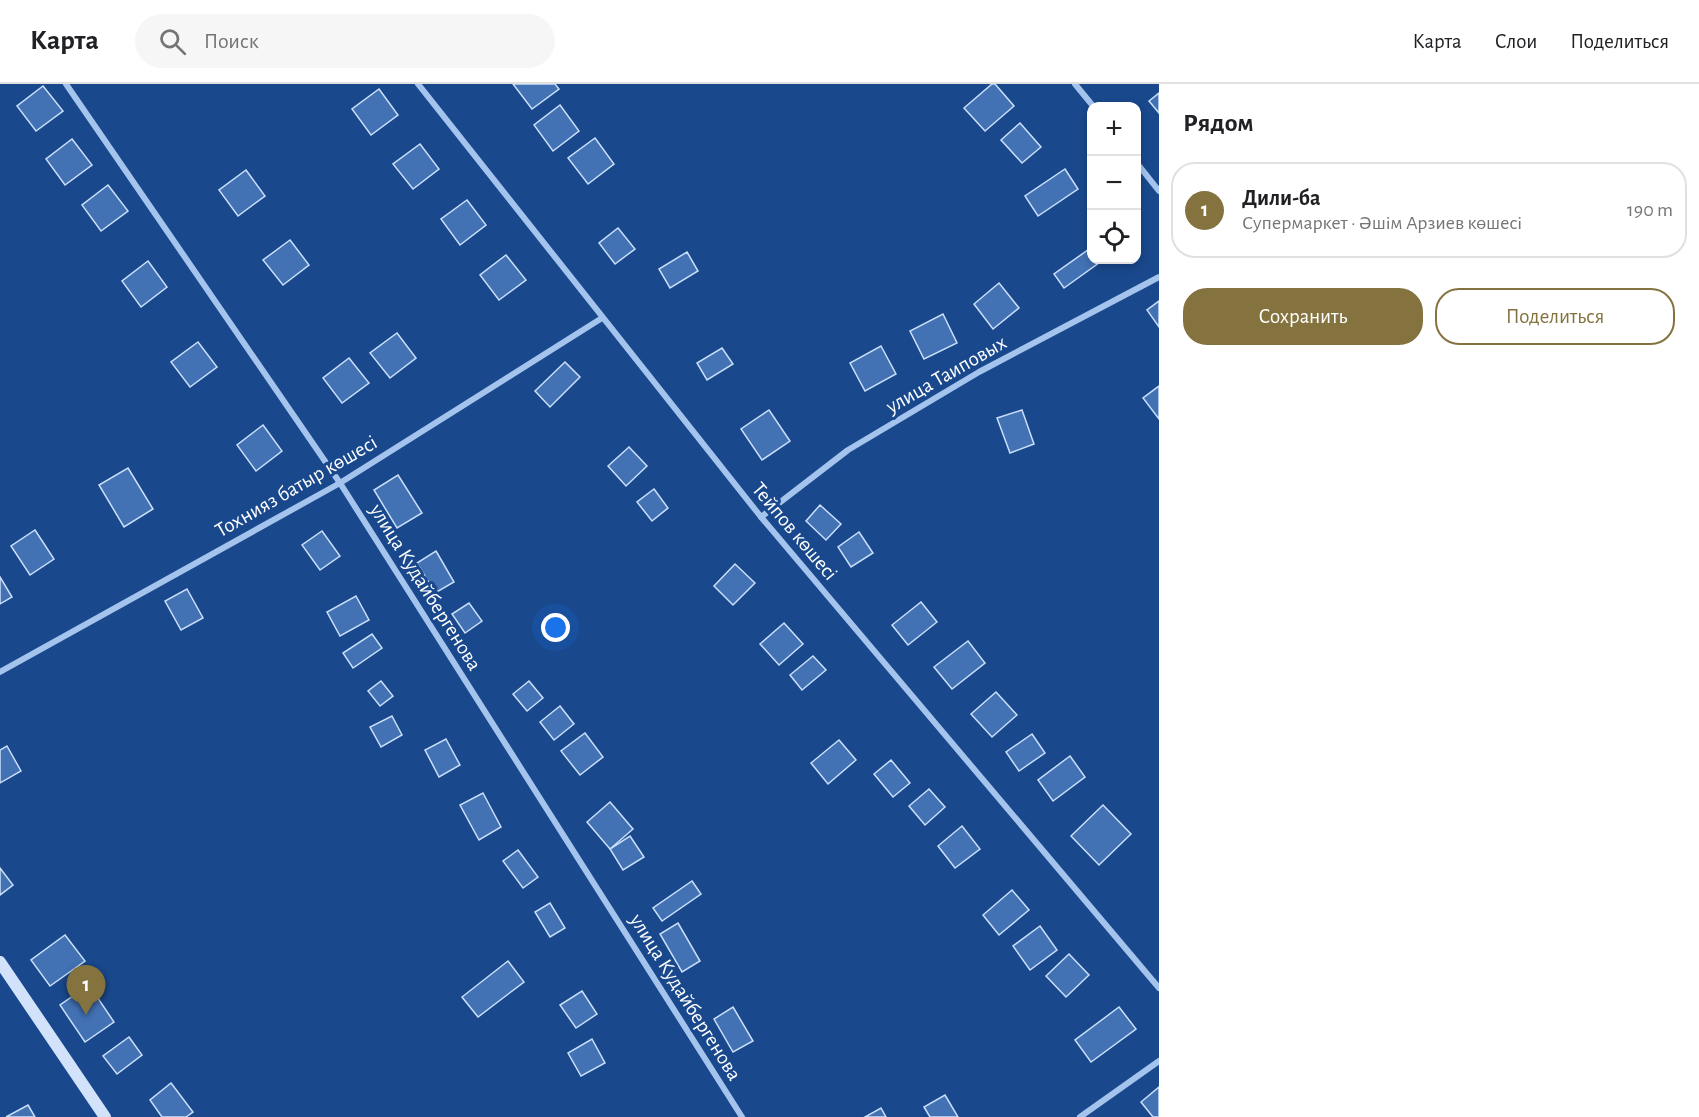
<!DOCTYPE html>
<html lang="ru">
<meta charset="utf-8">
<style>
:root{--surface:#fff;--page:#f6f6f6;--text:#202124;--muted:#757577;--line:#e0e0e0;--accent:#84723f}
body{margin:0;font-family:"Alegreya Sans",sans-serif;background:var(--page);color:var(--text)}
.controls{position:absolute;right:18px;top:18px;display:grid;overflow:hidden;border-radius:12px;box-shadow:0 3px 9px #0003}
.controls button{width:54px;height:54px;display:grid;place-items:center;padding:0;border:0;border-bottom:2px solid var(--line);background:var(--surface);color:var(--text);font:30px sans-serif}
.you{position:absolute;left:556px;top:544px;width:21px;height:21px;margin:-15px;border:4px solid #fff;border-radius:50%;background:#1a73e8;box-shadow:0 0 0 9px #1a73e833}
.badge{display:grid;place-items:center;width:39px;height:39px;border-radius:50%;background:var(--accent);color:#fff;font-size:20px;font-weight:700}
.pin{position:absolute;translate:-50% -50px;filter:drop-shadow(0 2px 3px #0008)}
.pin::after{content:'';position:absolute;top:32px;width:21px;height:18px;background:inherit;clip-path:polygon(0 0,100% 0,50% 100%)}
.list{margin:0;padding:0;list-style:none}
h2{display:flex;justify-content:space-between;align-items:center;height:78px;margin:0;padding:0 24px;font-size:26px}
h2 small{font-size:20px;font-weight:400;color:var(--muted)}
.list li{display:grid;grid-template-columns:39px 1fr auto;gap:18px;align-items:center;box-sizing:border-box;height:96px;margin:0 12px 12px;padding:0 12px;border:2px solid var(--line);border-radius:24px}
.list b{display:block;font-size:22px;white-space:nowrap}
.list p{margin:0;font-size:20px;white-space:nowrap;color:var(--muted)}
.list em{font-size:20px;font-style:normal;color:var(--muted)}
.actions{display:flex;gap:12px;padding:18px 24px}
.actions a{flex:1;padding:14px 0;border:2px solid var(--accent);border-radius:24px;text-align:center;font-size:21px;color:var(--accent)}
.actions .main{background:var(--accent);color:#fff}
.icon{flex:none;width:33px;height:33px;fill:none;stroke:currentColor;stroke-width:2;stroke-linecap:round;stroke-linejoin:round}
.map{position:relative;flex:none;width:1159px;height:1033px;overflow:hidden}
header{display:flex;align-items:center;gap:36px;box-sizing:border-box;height:84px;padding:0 30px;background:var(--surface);border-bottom:2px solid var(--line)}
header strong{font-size:28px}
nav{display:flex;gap:33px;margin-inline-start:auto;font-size:21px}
.search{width:420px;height:54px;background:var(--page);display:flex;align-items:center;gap:15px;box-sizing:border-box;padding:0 21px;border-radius:33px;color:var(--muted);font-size:22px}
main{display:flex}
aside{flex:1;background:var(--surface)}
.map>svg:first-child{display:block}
.building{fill:#4271b4;stroke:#cadffa;stroke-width:1.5}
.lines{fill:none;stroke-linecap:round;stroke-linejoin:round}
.street{stroke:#a4c4ee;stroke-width:6}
.secondary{stroke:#d1e2fa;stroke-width:12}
.labels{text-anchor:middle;stroke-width:6;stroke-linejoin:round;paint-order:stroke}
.street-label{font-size:21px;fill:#fff;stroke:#19488c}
</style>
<header>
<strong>Карта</strong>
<div class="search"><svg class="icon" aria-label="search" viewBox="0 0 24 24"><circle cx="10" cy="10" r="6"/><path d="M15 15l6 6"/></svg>Поиск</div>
<nav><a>Карта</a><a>Слои</a><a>Поделиться</a></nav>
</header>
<main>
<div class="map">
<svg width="1159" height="1033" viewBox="0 0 1159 1033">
<rect width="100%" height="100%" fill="#19488c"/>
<g class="building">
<polygon points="513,0 555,0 559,5 532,25"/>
<polygon points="992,0 995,0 1014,22 985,47 964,24"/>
<polygon points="43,2 63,27 36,47 17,22"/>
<polygon points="379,5 398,31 371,51 352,25"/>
<polygon points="1159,9 1159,29 1149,17"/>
<polygon points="560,21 579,47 553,67 534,41"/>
<polygon points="1020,39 1041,63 1022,79 1001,56"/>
<polygon points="595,54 614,80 588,100 568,74"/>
<polygon points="72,55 92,81 65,101 46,75"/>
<polygon points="420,60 439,85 413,105 393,80"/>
<polygon points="1065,85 1078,105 1038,132 1025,112"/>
<polygon points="246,86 265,112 238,132 219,106"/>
<polygon points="108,101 128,127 101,147 82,121"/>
<polygon points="467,116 486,141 460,161 441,135"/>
<polygon points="618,144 635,165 615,180 599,159"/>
<polygon points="290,156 309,181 283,201 263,176"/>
<polygon points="1092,163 1092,176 1103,176 1064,204 1054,190"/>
<polygon points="687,168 698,187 670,204 659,185"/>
<polygon points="506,171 526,196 499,216 480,191"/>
<polygon points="148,177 167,203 141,223 122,197"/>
<polygon points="999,199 1019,224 993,245 974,220"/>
<polygon points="1159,217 1159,243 1147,226"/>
<polygon points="943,230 957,259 924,275 910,247"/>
<polygon points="397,249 416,274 390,294 370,269"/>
<polygon points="198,258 217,283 190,303 171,278"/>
<polygon points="881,262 896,290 865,307 850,279"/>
<polygon points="722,264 733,280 707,296 697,279"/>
<polygon points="349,274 369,299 342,319 323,294"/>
<polygon points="565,278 580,293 550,323 535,307"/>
<polygon points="1159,302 1159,335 1143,314"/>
<polygon points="769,326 790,357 762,376 741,345"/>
<polygon points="1022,326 1034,360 1010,369 997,334"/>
<polygon points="263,341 282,367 256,387 237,361"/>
<polygon points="629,363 647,382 626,402 608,382"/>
<polygon points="128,384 153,425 124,443 99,401"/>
<polygon points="398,391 422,429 397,444 374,406"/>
<polygon points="654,405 668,424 652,437 637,418"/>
<polygon points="820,421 841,440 826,456 806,437"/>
<polygon points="35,446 54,475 30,491 11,462"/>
<polygon points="322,447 340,472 320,486 302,461"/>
<polygon points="859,448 873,469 851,483 838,463"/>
<polygon points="436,467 454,498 435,509 417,479"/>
<polygon points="735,480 755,499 733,521 714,502"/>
<polygon points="0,493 12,513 0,520"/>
<polygon points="187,505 203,534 181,546 165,517"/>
<polygon points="356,512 369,536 340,552 327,528"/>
<polygon points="921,518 937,538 908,561 892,541"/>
<polygon points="469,519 482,537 465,549 452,530"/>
<polygon points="784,539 803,560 779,581 760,560"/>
<polygon points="372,550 382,564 353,584 343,569"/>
<polygon points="968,557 985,579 952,605 934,583"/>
<polygon points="813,572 826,586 802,606 790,591"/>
<polygon points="381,597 393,612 380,622 368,607"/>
<polygon points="529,597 543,614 527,627 513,610"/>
<polygon points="996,608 1017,631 992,653 971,630"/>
<polygon points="560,622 574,640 554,656 540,638"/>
<polygon points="392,632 402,651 381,663 370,643"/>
<polygon points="585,649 603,673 580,691 561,667"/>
<polygon points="1032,650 1045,669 1019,687 1006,668"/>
<polygon points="446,655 460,681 439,693 425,666"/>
<polygon points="839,656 856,676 828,700 811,679"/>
<polygon points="7,662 21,687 0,699 0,666"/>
<polygon points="1070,672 1085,693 1053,717 1038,696"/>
<polygon points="891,676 910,699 893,713 874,690"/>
<polygon points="929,705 945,723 925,741 909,722"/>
<polygon points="483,709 501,743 479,756 460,721"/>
<polygon points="610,718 633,745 610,765 587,738"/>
<polygon points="1103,721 1131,750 1099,781 1071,752"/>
<polygon points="962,742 980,765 955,784 938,762"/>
<polygon points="630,752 644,773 623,786 610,765"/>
<polygon points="518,766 538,793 523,804 503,777"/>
<polygon points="0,784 13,801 0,811"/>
<polygon points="692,797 701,810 662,837 653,824"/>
<polygon points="1012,806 1029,826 999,851 983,831"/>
<polygon points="550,819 565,844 550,853 535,828"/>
<polygon points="678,839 700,877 682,888 660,850"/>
<polygon points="1040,842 1057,866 1030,886 1013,862"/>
<polygon points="65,851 85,877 50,902 31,876"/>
<polygon points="1069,870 1089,891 1066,913 1046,892"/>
<polygon points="508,877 524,898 478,933 462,913"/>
<polygon points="89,901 114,938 85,958 60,921"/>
<polygon points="582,907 597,930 576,944 560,921"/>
<polygon points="733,923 753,957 733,968 714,935"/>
<polygon points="1119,923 1136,945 1091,978 1075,956"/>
<polygon points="129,953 142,971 117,990 103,972"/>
<polygon points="592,955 605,979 581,992 568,969"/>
<polygon points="171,999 193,1028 186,1033 162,1033 150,1016"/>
<polygon points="1159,1003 1159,1033 1153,1033 1141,1018"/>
<polygon points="945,1011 958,1033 930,1033 924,1023"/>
<polygon points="28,1021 35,1033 6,1033"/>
<polygon points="881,1024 886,1033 865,1033"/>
</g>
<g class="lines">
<g class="street">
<polyline points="66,0 340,399 742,1033"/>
<polyline points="418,0 761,433 1159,904"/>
<polyline points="1075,0 1093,22"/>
<polyline points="1136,78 1159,107"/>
<polyline points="761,433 848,366 979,288 1159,193"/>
<polyline points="0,588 340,399 602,234"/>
<polyline points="1080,1033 1159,977"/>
</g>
<polyline class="secondary" points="0,878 105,1033"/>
</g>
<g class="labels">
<g class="street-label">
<text transform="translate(946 290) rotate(-30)" y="7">улица Таиповых</text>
<text transform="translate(296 402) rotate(-30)" y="7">Тохнияз батыр көшесі</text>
<text transform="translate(795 447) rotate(50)" y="7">Тейпов көшесі</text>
<text transform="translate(426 503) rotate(58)" y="7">улица Кудайбергенова</text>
<text transform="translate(686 913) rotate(58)" y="7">улица Кудайбергенова</text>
</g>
</g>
</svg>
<div class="controls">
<button>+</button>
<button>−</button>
<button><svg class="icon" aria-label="locate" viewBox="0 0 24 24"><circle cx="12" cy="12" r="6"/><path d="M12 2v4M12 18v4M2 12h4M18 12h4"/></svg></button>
</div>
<div class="you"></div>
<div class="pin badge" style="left:86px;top:931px">1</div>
</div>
<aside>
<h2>Рядом<small></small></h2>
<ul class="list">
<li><span class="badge">1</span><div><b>Дили-ба</b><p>Супермаркет · Әшім Арзиев көшесі</p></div><em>190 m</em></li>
</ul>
<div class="actions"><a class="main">Сохранить</a><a>Поделиться</a></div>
</aside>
</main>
